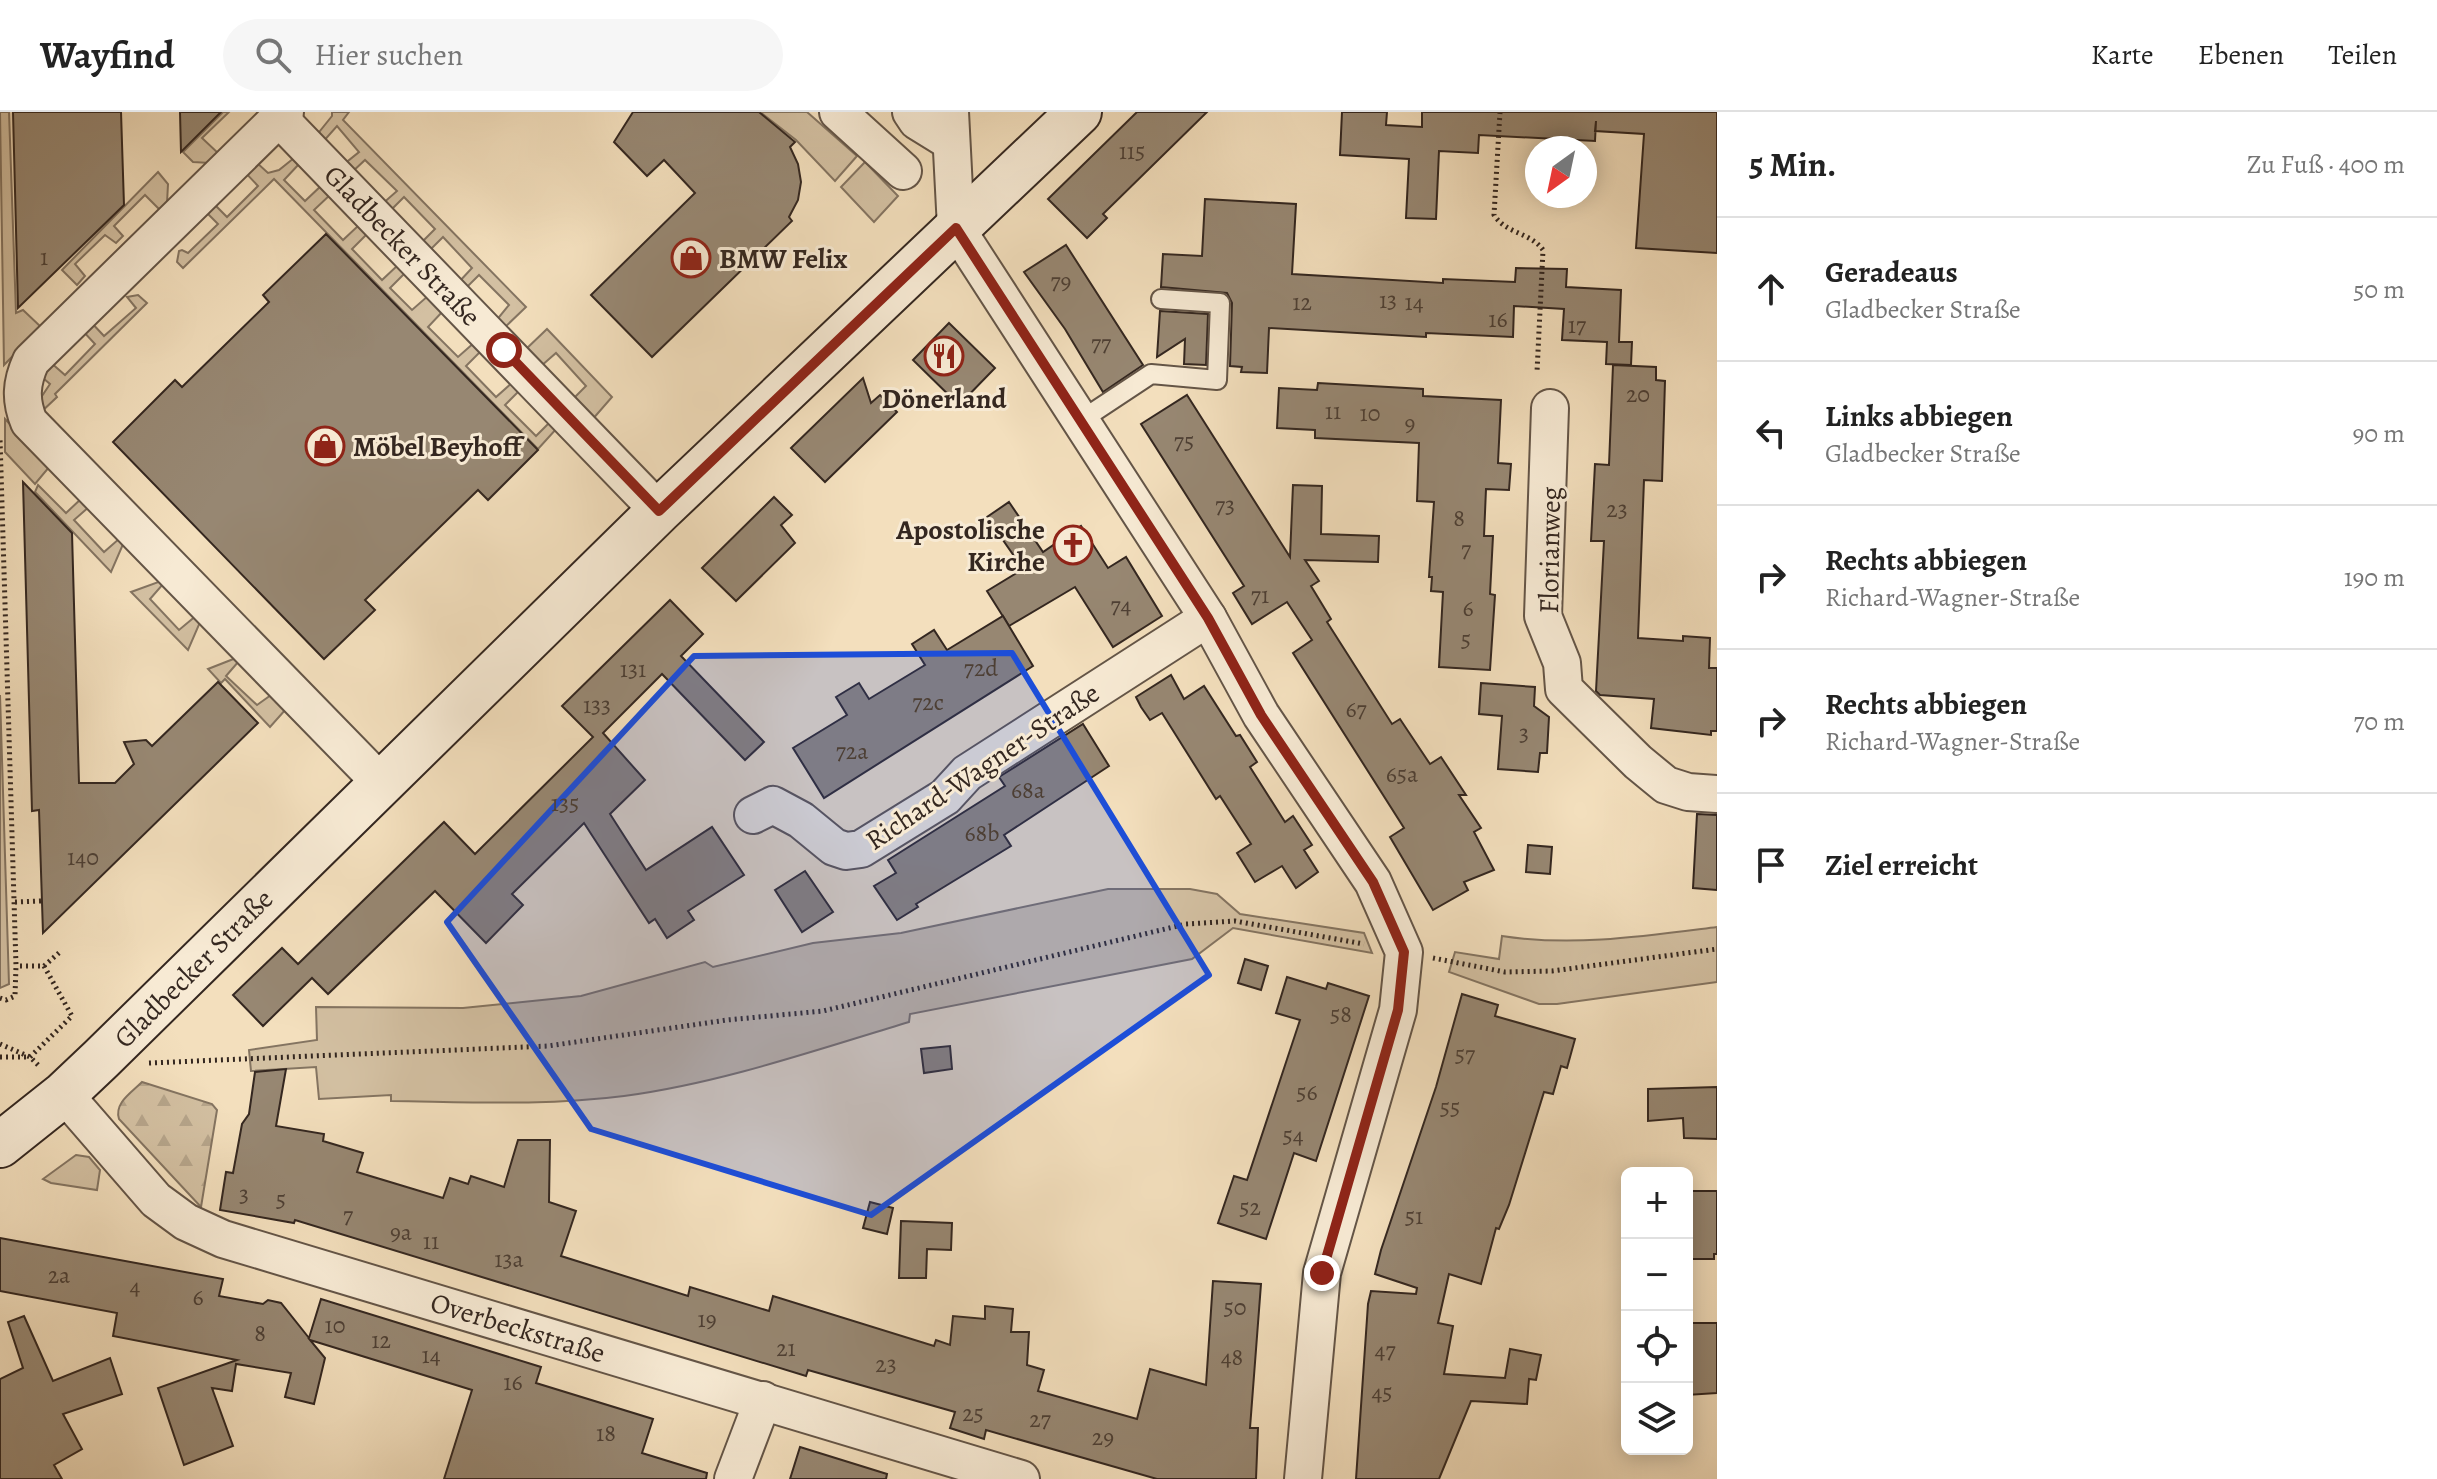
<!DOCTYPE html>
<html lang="de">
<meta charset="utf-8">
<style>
:root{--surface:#fff;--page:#f6f6f6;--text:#222;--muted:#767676;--line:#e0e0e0}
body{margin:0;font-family:Alegreya,serif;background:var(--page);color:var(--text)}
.controls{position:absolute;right:24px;bottom:24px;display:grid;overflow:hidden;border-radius:12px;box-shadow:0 4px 20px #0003}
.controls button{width:72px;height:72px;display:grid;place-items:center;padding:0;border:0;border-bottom:2px solid var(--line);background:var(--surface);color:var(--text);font:40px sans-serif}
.compass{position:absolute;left:1525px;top:24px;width:72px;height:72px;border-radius:50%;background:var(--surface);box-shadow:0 4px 20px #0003;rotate:213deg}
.stop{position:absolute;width:24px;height:24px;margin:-18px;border:6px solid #8f2418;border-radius:50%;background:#fff}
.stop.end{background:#8f2418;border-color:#fff;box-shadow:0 2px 8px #0008}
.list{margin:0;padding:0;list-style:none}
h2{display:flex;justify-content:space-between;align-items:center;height:104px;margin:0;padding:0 32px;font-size:34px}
h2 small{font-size:26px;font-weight:400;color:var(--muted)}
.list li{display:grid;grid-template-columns:52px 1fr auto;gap:24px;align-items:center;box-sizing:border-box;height:144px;padding:0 32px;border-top:2px solid var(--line)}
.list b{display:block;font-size:30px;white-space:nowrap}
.list p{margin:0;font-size:26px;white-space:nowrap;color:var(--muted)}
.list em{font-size:26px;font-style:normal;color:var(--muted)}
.icon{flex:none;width:44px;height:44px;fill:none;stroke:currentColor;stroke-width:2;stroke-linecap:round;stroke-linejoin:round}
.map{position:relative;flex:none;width:1717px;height:1367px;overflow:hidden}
header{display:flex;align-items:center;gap:48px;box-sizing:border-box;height:112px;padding:0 40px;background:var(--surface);border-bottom:2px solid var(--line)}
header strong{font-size:38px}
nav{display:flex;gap:44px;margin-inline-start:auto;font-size:28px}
.search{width:560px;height:72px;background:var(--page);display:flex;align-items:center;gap:20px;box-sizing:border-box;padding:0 28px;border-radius:44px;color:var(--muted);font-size:30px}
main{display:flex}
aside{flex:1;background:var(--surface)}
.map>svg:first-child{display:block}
.green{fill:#d3c0a2;stroke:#847461;stroke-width:2}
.forest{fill:url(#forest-firs);stroke:#847461;stroke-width:2}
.building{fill:#978772;stroke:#342720;stroke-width:2}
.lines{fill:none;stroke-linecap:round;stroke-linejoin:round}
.service-casing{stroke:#645547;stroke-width:22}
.minor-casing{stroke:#645547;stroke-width:40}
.secondary-casing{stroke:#342720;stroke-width:48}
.path{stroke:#342720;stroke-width:5;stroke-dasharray:2 4;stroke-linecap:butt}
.service{stroke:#f7ead4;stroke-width:18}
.minor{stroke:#f7ead4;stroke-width:36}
.secondary{stroke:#f7ead4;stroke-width:44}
.route{stroke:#8f2418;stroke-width:10}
.marked{fill:#1d4ed8;fill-opacity:0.2;stroke:#1d4ed8;stroke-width:6;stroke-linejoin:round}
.labels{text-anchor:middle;stroke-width:6;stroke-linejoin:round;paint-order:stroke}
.number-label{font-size:24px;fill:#4d3f34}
.street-label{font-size:28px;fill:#342720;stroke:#f7ead4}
.poi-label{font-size:28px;font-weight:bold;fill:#342720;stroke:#f7ead4;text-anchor:start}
</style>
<header>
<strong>Wayfind</strong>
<div class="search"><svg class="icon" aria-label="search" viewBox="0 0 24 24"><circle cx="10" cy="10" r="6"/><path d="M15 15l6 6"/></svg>Hier suchen</div>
<nav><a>Karte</a><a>Ebenen</a><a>Teilen</a></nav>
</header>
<main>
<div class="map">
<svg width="1717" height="1367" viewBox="0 0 1717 1367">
<defs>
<pattern id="forest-firs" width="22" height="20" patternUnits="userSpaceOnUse" patternTransform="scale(2)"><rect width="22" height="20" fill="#d3c0a2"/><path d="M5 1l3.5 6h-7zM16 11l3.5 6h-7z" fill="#b6a58b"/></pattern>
</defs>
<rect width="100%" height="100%" fill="#f3dfbd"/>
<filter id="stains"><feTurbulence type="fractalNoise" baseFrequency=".0025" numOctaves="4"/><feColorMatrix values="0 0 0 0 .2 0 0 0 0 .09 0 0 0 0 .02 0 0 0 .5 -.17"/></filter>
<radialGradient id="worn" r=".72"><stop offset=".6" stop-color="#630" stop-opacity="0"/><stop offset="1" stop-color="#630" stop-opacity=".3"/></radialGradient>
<g class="green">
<polygon points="0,0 9,0 16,201 23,198 41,215 4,253"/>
<polygon points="223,0 229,0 202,26 218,41 210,51 193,50 183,40"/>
<polygon points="332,0 349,0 343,8 526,195 502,218 495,210 509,193 479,163 465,177 458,171 472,156 443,125 428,140 419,133 435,117 404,85 388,101 381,93 397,79 365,48 350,62 343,53 359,40 337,14 322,31 316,24 332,4"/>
<polygon points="760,0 807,0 857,44 835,69 796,28"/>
<polygon points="294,46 300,51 284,68 305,89 322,73 331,82 314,98 343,128 360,112 369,120 352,137 382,168 399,152 407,159 390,176 412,198 429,183 444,198 428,215 458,245 475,230 482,238 466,254 496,285 514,269 521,277 505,293 536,324 552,308 558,315 538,337 274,67 183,156 177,150 179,139 182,138 188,141 218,112 205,99 213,91 227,105 258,74 243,58 256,50 268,61 279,58"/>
<polygon points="865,50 898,84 874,110 841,75"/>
<polygon points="158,60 168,72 167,91 160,98 145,83 114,114 123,124 116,131 105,123 75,152 85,164 77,173 62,158"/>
<polygon points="138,183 147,191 55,282 57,285 39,302 38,290 50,272 37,261 49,249 65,263 95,232 81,217 89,208 104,224 136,196 127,185"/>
<polygon points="547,217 612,285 592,308 572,288 586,274 556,241 540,255 523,240"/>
<polygon points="5,307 50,354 35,372 5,340"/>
<polygon points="38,373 66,401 82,386 90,394 74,408 104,440 120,426 124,430 111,460 35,380"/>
<polygon points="161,469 164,471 150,487 179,518 197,503 201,508 188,538 131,480"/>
<polygon points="236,546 239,549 226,564 257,593 271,583 286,597 270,615 225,567 221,571 208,557"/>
<polygon points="0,583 9,872 0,876"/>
<path d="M 1108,777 L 1190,777 L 1217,782 L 1240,802 L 1364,821 L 1372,841 L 1233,816 L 1192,847 L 910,902 L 909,910 C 816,938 721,971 624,984 C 547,994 469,990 391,989 L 391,983 L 319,987 L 316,955 L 251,959 L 249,938 L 317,928 L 316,895 L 463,896 L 581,884 L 705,850 L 713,855 L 813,831 L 901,821 Z"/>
<path d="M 1717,815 L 1717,870 L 1557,892 L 1539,892 L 1449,860 L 1455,840 L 1499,847 L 1502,824 C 1573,835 1646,824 1717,815 Z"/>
<polygon points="76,1043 89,1045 100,1058 97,1078 51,1071 43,1067"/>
</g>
<path class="forest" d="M 142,970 L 212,992 L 217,998 L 201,1095 L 119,1007 C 114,991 131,981 142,970 Z"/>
<g class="building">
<polygon points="13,0 121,0 124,93 18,196"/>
<polygon points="180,0 221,0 181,40"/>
<polygon points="633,0 759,0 795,30 790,35 798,52 801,70 798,88 789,105 792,109 652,245 591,183 695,81 664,48 647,64 614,30"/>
<polygon points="1137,0 1207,0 1103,102 1107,106 1087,126 1048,87"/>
<polygon points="1342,0 1387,0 1386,13 1422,15 1422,0 1717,0 1717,141 1636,136 1644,22 1595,19 1596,9 1595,29 1479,23 1478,41 1439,39 1436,107 1406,106 1409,47 1340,43"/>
<polygon points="1205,87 1296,92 1292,162 1443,171 1443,167 1515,170 1516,156 1567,157 1566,175 1621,178 1619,230 1632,230 1631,253 1606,252 1607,230 1562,228 1564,197 1514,194 1513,225 1426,221 1426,225 1269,216 1267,261 1241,260 1242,255 1230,254 1232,191 1227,181 1161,175 1163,142 1202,144"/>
<polygon points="326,122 538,338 488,388 478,378 365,488 375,498 324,547 113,330 175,268 182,275 269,190 263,183"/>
<polygon points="1066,133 1143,253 1103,280 1065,217 1024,160"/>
<polygon points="1160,199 1208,202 1206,253 1184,252 1185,227 1157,245"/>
<polygon points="949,211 995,256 959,293 913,248"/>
<polygon points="1613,253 1656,255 1656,268 1665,269 1662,369 1644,368 1638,526 1683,529 1683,524 1710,526 1709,556 1717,556 1717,619 1711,619 1711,623 1651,616 1654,587 1600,583 1596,579 1604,429 1591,429 1595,352 1609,353"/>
<polygon points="863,266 871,291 880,283 897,300 825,370 791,336"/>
<polygon points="1318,271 1423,277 1423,284 1501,288 1498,351 1511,352 1509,378 1486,377 1484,424 1493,424 1490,482 1495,483 1490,558 1439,555 1443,480 1431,479 1432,465 1429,465 1434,390 1417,389 1419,331 1315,326 1315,318 1277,316 1279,276 1317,278"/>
<polygon points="1187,283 1290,445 1293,373 1322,374 1321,422 1379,424 1378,450 1305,448 1319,469 1311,474 1331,507 1327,510 1392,612 1400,607 1430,652 1441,645 1466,683 1459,683 1481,716 1474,720 1494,758 1464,770 1468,778 1433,798 1390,725 1404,716 1293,541 1312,528 1287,490 1252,512 1233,481 1244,474 1141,312"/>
<polygon points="23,370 72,421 79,671 115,671 134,652 124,630 146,628 152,634 218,570 258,611 43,821 39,698 32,699"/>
<polygon points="774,385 792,403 781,413 795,431 736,489 702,456"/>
<polygon points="1009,390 1043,440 1081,414 1108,456 1126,445 1162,504 1113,535 1075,475 1009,514 987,479 1023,457 987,405"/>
<polygon points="670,488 703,522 681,544 764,630 745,648 662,562 603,621 645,668 610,702 646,758 712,715 744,763 688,799 694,808 667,826 655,807 649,811 584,711 512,782 523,793 486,831 435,779 328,882 312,866 263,914 233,883 282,836 298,852 444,710 475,742 593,625 562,594"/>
<polygon points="1003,504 1033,554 824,686 793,636 847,603 836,585 859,571 869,587 925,553 912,532 934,518 947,538"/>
<polygon points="1171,563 1184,587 1204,574 1236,624 1240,623 1257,650 1250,655 1285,710 1293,704 1312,733 1304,738 1318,760 1296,776 1282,754 1255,770 1237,741 1251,732 1220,684 1216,687 1162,601 1150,608 1141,595 1136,585"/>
<polygon points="1481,571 1535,575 1534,594 1549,605 1547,641 1540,641 1538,660 1498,657 1502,604 1479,602"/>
<polygon points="1083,612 1109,654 1004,723 1011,734 916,792 918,795 897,808 874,774 896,761 888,748 1005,674 999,665"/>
<polygon points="1697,702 1717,703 1717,778 1693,776"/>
<polygon points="1528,733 1552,735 1550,762 1526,760"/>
<polygon points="805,759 833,800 802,820 775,778"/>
<polygon points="1245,847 1268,854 1261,878 1238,871"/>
<polygon points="1287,865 1326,877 1328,871 1369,884 1316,1049 1294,1041 1266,1127 1218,1111 1234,1064 1247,1068 1300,908 1276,901"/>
<polygon points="1462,882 1498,893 1495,904 1575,927 1567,956 1561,954 1553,982 1544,980 1509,1093 1499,1117 1496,1116 1481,1172 1449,1162 1438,1211 1453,1214 1444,1262 1505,1266 1510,1237 1541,1243 1536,1268 1529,1267 1527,1292 1471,1289 1439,1367 1356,1367 1368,1192 1371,1179 1416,1182 1417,1176 1375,1162 1381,1138 1436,975"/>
<polygon points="950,934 952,957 924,961 921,937"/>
<polygon points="286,957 276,1014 324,1022 323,1029 363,1041 357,1060 443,1086 450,1066 468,1072 471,1064 504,1075 518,1028 550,1028 549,1090 576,1099 561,1144 688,1184 690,1175 769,1199 773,1184 934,1234 936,1228 950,1233 953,1204 985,1207 985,1194 1013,1197 1011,1220 1029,1220 1027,1253 1044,1258 1038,1279 1137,1307 1150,1257 1206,1273 1213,1169 1261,1172 1250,1316 1258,1316 1256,1367 1157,1367 986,1318 984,1327 950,1316 955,1300 808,1258 806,1264 295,1108 294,1111 220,1098 226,1060 233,1061 242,1012 249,1002 255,960"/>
<polygon points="1717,975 1717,1027 1684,1026 1683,1006 1648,1009 1648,977"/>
<polygon points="1687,1079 1717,1079 1717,1142 1714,1142 1714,1147 1687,1147"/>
<polygon points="870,1090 893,1096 887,1122 863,1116"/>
<polygon points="901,1109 952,1111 951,1138 927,1137 926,1166 899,1166"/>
<polygon points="0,1126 223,1167 219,1184 263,1192 268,1188 281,1191 309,1226 321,1187 541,1255 536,1271 653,1307 642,1341 707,1361 706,1367 444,1367 472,1278 310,1228 325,1246 314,1292 285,1285 291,1261 236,1252 232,1279 212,1276 233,1334 184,1353 158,1276 237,1248 113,1224 117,1201 0,1179"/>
<polygon points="24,1204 53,1269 110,1246 122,1282 63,1302 82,1337 54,1353 62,1367 0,1367 0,1267 23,1256 8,1210"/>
<polygon points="1687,1211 1717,1211 1717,1281 1687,1283"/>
<polygon points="800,1335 887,1362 886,1367 790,1367"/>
</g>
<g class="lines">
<defs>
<polyline id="service" points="1080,309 1151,262 1217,268 1220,191 1161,187"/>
<g id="minor">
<path d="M 285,0 L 31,249 C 21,271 20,288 29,310 L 381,671"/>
<polyline points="838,0 903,59"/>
<polyline points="911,0 917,9 951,30"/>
<polyline points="950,0 956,116 1208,506 1261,603 1373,770 1404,840 1398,898 1322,1161 1303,1367"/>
<polyline points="279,6 659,399"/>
<polyline points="1550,296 1543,504 1562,551 1564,577 1638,650 1666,673 1688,680 1717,682"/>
<polyline points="753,703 773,693 801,708 834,735 846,739 861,737 945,685 967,661 1208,506"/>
<polyline points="64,982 156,1088 186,1110 223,1127 1021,1367"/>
<polyline points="733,1367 763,1288"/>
</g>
<polyline id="secondary" points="0,1033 64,982 101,947 659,399 1079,0"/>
</defs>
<use href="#service" class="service-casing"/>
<use href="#minor" class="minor-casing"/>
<use href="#secondary" class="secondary-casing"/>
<g class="path">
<path d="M 1500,0 L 1494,103 C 1506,122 1530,120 1543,138 L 1537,260"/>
<polyline points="15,790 42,789"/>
<polyline points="1433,846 1505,860 1552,859 1717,837"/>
<polyline points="44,854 61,839"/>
<polyline points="0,886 6,888 15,884 16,854 0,327"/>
<polyline points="0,932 30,945 40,955"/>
<polyline points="0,945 30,945 72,904 44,854 16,854"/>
<polyline points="149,951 548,934 727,908 823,899 1186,812 1235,809 1364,832"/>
</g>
<use href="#service" class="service"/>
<use href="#minor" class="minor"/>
<use href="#secondary" class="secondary"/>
</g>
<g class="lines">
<polyline class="route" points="504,238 659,399 956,116 1208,506 1261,603 1373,770 1404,840 1398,898 1322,1161"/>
</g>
<path class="marked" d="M 1012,541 L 1209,863 L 871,1103 L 591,1017 L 447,810 L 694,544 Z"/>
<defs>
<symbol id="shop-ring" viewBox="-11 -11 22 22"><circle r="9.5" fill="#f7ead4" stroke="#8f2418" stroke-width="1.5"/><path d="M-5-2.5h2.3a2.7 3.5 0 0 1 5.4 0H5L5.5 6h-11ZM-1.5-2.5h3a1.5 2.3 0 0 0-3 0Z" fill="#8f2418"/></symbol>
<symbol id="restaurant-ring" viewBox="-11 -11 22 22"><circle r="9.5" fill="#f7ead4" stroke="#8f2418" stroke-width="1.5"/><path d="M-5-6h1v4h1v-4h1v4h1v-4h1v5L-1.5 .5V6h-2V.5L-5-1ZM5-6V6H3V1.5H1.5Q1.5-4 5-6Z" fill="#8f2418"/></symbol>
<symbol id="church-ring" viewBox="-11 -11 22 22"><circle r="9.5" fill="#f7ead4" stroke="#8f2418" stroke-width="1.5"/><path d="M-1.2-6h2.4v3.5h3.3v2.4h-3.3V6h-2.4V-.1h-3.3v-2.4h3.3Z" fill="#8f2418"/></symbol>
</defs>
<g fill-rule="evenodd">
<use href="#shop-ring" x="669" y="124" width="44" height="44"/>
<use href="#restaurant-ring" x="922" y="222" width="44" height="44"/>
<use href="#shop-ring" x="303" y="312" width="44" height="44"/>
<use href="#church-ring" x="1051" y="411" width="44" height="44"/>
</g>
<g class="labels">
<g class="number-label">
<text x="1132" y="47">115</text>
<text x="44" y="153">1</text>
<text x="1061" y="177">79</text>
<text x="1388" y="196">13</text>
<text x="1302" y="198">12</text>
<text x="1414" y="198">14</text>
<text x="1498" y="215">16</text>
<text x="1577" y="221">17</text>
<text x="1101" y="239">77</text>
<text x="1638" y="290">20</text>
<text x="1333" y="307">11</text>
<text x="1370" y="309">10</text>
<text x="1410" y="319">9</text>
<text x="1184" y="337">75</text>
<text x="1225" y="401">73</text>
<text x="1617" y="405">23</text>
<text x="1459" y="414">8</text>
<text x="1466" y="445">7</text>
<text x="1260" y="491">71</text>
<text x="1121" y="501">74</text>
<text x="1468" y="504">6</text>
<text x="1466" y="535">5</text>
<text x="981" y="564">72d</text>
<text x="633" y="565">131</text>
<text x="928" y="598">72c</text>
<text x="597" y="601">133</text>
<text x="1356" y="605">67</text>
<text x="1524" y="629">3</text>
<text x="852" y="647">72a</text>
<text x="1402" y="670">65a</text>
<text x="1028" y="686">68a</text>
<text x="565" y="699">135</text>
<text x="982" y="729">68b</text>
<text x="83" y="753">140</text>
<text x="1341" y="910">58</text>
<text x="1465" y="950">57</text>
<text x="1307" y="988">56</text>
<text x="1450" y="1003">55</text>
<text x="1293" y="1031">54</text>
<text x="244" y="1090">3</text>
<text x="281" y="1095">5</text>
<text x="1250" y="1103">52</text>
<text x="348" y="1111">7</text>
<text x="1414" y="1112">51</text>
<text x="401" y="1128">9a</text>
<text x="431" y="1137">11</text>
<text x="509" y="1155">13a</text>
<text x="59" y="1171">2a</text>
<text x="135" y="1182">4</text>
<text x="198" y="1193">6</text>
<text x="1235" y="1203">50</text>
<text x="707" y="1215">19</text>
<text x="335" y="1221">10</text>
<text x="260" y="1229">8</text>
<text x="381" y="1236">12</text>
<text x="786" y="1244">21</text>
<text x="1385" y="1246">47</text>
<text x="431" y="1251">14</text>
<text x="1232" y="1253">48</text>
<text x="886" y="1260">23</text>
<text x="513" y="1278">16</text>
<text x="1382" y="1288">45</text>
<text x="973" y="1309">25</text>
<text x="1040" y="1315">27</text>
<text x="606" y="1329">18</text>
<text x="1103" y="1333">29</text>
</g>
<g class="street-label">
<text transform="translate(403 133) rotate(46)" y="10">Gladbecker Straße</text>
<text transform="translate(1549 438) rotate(-89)" y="10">Florianweg</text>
<text transform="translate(982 654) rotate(-34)" y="10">Richard-Wagner-Straße</text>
<text transform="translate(193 856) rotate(-45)" y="10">Gladbecker Straße</text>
<text transform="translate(518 1215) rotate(17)" y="10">Overbeckstraße</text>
</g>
<g class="poi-label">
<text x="719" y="156">BMW Felix</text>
<text x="944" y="296" text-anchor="middle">Dönerland</text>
<text x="353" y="344">Möbel Beyhoff</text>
<text x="1045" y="427" text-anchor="end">Apostolische<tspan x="1045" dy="32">Kirche</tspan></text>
</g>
</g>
<rect width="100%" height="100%" filter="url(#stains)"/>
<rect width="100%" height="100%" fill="url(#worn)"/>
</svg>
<div class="controls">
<button>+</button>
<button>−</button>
<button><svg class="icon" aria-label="locate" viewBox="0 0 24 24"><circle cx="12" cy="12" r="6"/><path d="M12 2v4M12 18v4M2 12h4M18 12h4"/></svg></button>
<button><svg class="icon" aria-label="layers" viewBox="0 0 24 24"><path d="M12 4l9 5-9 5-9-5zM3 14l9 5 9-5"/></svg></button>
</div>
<svg class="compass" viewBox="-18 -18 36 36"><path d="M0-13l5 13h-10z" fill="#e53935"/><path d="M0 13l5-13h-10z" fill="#767676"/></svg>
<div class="stop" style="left:504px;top:238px"></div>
<div class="stop end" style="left:1322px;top:1161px"></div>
</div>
<aside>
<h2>5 Min.<small>Zu Fuß · 400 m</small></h2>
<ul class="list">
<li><svg class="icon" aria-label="ahead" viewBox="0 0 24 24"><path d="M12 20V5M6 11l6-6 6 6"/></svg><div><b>Geradeaus</b><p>Gladbecker Straße</p></div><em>50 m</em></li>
<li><svg class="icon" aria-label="left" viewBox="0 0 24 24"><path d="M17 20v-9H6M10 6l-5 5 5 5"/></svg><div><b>Links abbiegen</b><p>Gladbecker Straße</p></div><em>90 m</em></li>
<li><svg class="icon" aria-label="right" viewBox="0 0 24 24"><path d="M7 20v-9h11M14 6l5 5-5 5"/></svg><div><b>Rechts abbiegen</b><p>Richard-Wagner-Straße</p></div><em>190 m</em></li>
<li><svg class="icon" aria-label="right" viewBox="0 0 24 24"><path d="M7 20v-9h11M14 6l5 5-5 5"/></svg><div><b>Rechts abbiegen</b><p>Richard-Wagner-Straße</p></div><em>70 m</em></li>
<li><svg class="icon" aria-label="arrive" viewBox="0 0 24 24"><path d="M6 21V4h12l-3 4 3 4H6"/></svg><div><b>Ziel erreicht</b></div></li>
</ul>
</aside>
</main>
